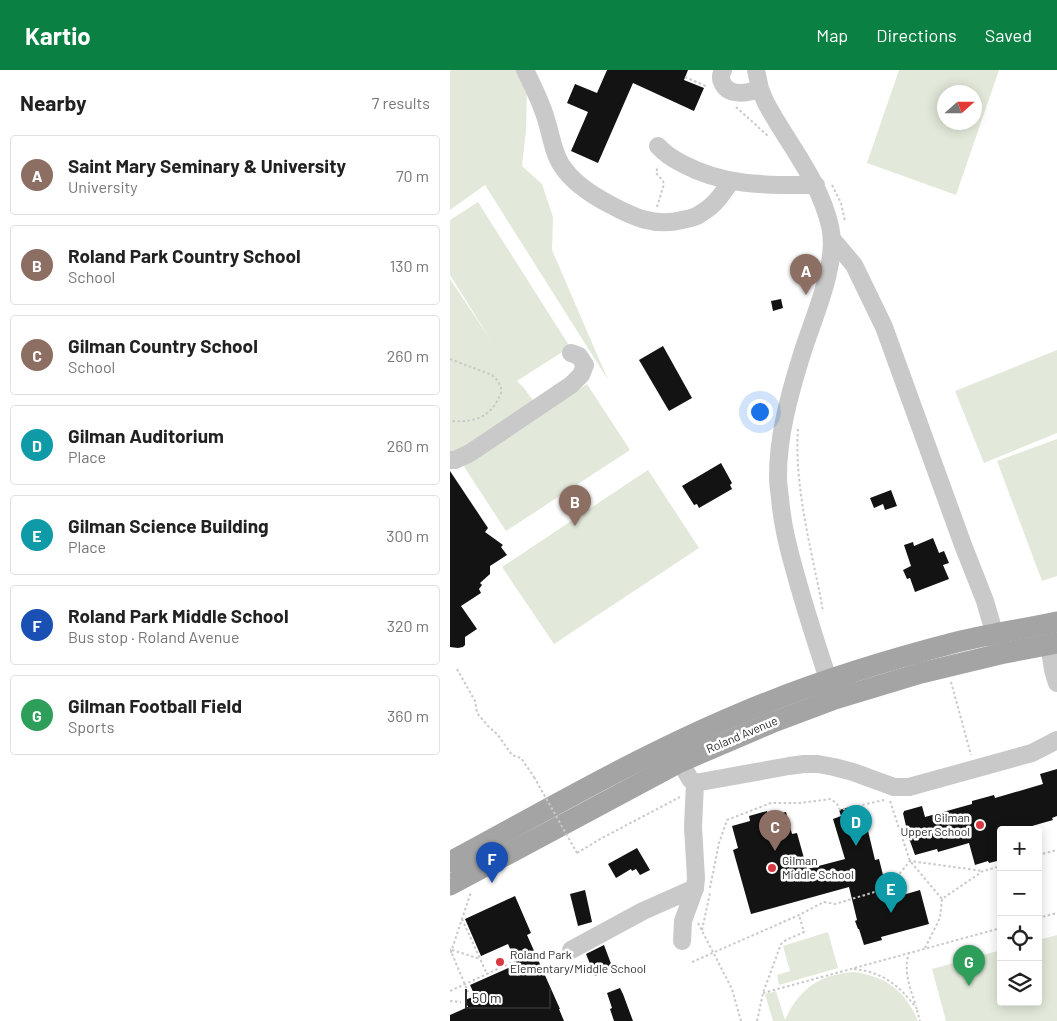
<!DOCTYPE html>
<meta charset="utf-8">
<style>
:root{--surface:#fff;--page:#f6f6f6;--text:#222;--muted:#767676;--line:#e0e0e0;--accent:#0b8043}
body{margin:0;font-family:Barlow,sans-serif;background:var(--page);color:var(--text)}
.controls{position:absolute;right:15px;bottom:15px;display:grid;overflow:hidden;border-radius:5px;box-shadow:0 2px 12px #0003}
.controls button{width:45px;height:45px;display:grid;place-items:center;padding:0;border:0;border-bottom:1px solid var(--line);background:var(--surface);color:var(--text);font:25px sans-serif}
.compass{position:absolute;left:487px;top:15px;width:45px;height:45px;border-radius:50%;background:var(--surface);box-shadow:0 2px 12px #0003;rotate:69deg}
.scale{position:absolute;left:15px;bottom:12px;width:86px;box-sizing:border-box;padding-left:5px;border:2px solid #2c2c2c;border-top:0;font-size:14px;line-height:18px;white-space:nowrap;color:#2c2c2c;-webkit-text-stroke:4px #fff;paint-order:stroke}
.you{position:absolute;left:309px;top:341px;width:18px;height:18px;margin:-12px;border:4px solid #fff;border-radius:50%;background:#1a73e8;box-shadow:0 0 0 8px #1a73e833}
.badge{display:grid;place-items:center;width:32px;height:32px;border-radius:50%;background:var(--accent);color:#fff;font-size:16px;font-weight:700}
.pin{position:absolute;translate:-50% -41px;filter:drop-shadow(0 1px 2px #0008)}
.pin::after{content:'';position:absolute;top:26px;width:18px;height:15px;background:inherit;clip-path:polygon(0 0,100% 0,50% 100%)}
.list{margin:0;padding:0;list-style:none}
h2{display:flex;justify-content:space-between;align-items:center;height:65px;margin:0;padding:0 20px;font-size:21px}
h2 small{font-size:16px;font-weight:400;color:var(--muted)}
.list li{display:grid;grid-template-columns:32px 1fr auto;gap:15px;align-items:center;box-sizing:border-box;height:80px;margin:0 10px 10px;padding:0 10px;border:1px solid var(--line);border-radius:5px}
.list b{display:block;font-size:19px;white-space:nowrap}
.list p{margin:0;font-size:16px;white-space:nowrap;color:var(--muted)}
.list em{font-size:16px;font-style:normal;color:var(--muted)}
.icon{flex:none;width:28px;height:28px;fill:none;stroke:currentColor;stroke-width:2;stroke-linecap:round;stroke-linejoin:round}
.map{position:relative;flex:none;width:607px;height:951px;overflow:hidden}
header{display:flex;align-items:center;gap:30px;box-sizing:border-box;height:70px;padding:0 25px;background:var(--accent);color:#fff}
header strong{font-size:24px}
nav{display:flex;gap:28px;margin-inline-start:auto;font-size:18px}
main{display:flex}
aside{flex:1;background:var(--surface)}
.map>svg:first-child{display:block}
.green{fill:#e2e9da;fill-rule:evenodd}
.building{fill:#131313}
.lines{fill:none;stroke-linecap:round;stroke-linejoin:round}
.path{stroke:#c9c9c9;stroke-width:2;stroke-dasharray:2.5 2.5;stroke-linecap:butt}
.minor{stroke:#c9c9c9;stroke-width:18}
.major{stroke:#a4a4a4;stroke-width:21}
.path-bridge{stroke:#c9c9c9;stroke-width:2;stroke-dasharray:2.5 2.5;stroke-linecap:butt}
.poi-dot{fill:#d73a43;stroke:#fff;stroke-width:2}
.labels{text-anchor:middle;stroke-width:5;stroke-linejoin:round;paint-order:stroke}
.street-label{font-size:12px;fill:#2c2c2c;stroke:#fff}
.poi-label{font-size:12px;fill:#2c2c2c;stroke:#fff;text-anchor:start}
</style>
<header>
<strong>Kartio</strong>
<nav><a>Map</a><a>Directions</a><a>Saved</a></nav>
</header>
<main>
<aside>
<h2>Nearby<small>7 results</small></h2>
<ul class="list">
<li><span class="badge" style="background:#8d6e63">A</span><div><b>Saint Mary Seminary &amp; University</b><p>University</p></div><em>70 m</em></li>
<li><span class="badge" style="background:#8d6e63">B</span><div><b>Roland Park Country School</b><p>School</p></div><em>130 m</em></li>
<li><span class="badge" style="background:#8d6e63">C</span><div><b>Gilman Country School</b><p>School</p></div><em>260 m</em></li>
<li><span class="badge" style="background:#0f9aa8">D</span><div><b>Gilman Auditorium</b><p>Place</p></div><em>260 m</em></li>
<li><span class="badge" style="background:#0f9aa8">E</span><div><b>Gilman Science Building</b><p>Place</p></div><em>300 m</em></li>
<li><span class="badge" style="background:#1a4fb4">F</span><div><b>Roland Park Middle School</b><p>Bus stop · Roland Avenue</p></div><em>320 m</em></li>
<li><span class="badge" style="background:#2e9e5b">G</span><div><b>Gilman Football Field</b><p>Sports</p></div><em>360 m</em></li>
</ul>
</aside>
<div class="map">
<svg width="607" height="951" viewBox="0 0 607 951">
<rect width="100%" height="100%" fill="#fff"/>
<g class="green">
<polygon points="0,0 70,0 77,16 76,60 72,96 92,114 103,147 102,180 158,310 35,115 0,140"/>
<path d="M 449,0 L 549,0 L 506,125 L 417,93 ZM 494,22 L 524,22 L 524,52 L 494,52 Z"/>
<polygon points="28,132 120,277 67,311 74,318 85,333 16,380 0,381 0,209 40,269 0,205 0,150"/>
<polygon points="607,280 607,363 534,393 505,321"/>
<polygon points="137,314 180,380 56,461 13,395"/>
<polygon points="607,369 607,506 592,511 547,391"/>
<polygon points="198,400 249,478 104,574 52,497"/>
<polygon points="378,862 388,898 329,915 327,905 340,901 333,876"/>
<polygon points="607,865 607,951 496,951 482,899 551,880 551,932 588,932 588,870"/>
<path d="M 404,902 C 435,906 456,921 468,951 L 323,951 L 315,924 L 326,921 L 335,950 C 349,919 370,904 404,902 Z"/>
</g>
<g class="building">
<polygon points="157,0 238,0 234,10 254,18 244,41 183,13 148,93 121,81 138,42 117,33 125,14 147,23"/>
<polygon points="331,229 333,238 323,241 321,231"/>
<polygon points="213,276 242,328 219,341 189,290"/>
<polygon points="271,393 282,413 280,415 282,419 249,438 247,434 244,435 232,416"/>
<polygon points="0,401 38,458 35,462 53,475 51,477 57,485 40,496 40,504 30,513 32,515 29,519 31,523 11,536 27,559 15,567 15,575 13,577 8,578 0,577"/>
<polygon points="441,420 447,436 435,440 433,434 424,438 420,428"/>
<polygon points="483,468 489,483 494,481 499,493 493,495 499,509 465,522 460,508 457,509 453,500 461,496 454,475 463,472 464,476"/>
<polygon points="607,699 607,746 602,748 603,750 568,760 551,760 551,790 539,793 538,791 525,795 519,773 488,782 487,779 465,785 460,771 455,767 454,761 456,756 453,743 454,742 454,741 472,736 475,747 522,734 522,731 544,725 545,728 593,714 590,704"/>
<polygon points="403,736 404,743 413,740 425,790 429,789 439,829 470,820 479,854 431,867 432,870 414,875 409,859 408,859 405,851 407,850 399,817 301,844 283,780 288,778 282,756 300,751 299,746 317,741 318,746 336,742 342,764 347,763 357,799 395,789 383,749 391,746 389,740"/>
<polygon points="187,778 200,800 190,805 186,799 182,801 181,799 166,808 158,794"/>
<polygon points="135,820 142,852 128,856 120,824"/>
<polygon points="65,826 81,863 77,865 110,939 109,939 114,951 0,951 0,945 18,937 15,930 25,926 20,915 67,894 58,874 31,886 15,849"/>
<polygon points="154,875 163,899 145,906 136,884"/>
<polygon points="170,918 173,924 183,951 164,951 160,939 162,938 157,923"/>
</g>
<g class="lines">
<g class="path">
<polyline points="235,7 258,17"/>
<polyline points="286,37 318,66"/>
<polyline points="382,115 391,133 395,151"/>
<polyline points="207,137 214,114 213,111 206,103 208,96"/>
<path d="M 0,289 L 42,305 L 48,311 L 52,320 C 43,346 27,353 0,351"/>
<path d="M 348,359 C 345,396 353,444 361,481 C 365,502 370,522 373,542"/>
<polyline points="7,599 25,631 27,643 38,656 48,665 62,685 71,688 84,707"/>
<polyline points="501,612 521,685"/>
<polyline points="440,731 460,791 492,829"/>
<polyline points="127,783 152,768 230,727"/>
<polyline points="588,785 607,780"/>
<polyline points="260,818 269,773 277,750 321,733 350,733 381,729 387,734 390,740 434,730"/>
<polyline points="588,848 607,843"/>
<polyline points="12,849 37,904"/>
<polyline points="248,853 282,919 291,951"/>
<polyline points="252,860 260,823"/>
<polyline points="475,878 490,848 492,829 533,801 551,796"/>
<polyline points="0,879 18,922"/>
<polyline points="2,880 30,889"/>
<polyline points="0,882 1,882 21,822"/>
<path d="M 459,882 C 453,901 460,918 466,936"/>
<polyline points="242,892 349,845 374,832 385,834 438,818 460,791 533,801"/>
<path d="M 404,899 C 433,902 450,916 467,939"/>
<polyline points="0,921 65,891"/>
<polyline points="313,923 551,858"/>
<polyline points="0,931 11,932"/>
<polyline points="467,940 470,951"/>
<polyline points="307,951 313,923 331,874 336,870 354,862 349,845"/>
</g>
<g class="minor">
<path d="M 75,0 C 83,16 91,32 96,49 C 101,64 103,83 112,96 C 123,113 142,125 159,134 C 183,147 204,157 232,150 C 239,149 247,147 253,142 C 265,135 273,123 281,111"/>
<path d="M 273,0 C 271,4 270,8 272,12 C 278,27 298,23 310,19"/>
<path d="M 306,0 L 310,19 L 316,33 C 338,74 369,109 380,156 C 389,195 362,250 351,287 C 339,326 328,366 328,406 C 328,413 329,421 330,428 C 332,454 338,478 345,502 C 356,542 369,582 382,621"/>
<path d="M 208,76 C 215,84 223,89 233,94 C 276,117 319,115 366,115"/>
<polyline points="382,169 404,195 434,257 513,475 535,531 548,576"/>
<polyline points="0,390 5,390 20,383 121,315 131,305 135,295 129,286 121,283"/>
<polyline points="599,574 603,600 607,613"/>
<polyline points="224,681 240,709 245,713 339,696 354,694 368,694 384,697 403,702 444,717 459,717 582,683 607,670"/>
<polyline points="232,871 233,851 245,818 246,808 243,757 245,713"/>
<polyline points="121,880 193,841 245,818"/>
</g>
<g class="major">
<path d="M 0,792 C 95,741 189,686 289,644 C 359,614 433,591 507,572 C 540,564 574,559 607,552"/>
<polyline points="0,815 230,692 321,653 385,629 471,603 550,584 607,573"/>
</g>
<polyline class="path-bridge" points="84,707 127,783"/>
</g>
<g class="poi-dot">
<circle cx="530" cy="755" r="5"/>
<circle cx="322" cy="798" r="5"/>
<circle cx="50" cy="892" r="5"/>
</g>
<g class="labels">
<g class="street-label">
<text transform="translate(292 665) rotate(-23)" y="4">Roland Avenue</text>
</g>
<g class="poi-label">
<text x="520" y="752" text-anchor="end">Gilman<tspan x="520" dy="14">Upper School</tspan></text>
<text x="332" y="795">Gilman<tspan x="332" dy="14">Middle School</tspan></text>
<text x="60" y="889">Roland Park<tspan x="60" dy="14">Elementary/Middle School</tspan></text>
</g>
</g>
</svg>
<div class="controls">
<button>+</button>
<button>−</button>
<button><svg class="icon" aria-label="locate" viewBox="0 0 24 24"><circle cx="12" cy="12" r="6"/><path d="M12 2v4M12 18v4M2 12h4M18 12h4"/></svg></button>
<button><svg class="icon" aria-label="layers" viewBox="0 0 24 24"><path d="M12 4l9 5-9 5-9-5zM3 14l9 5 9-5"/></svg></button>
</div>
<svg class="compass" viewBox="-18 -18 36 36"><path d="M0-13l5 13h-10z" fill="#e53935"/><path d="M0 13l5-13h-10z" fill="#767676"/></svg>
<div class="scale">50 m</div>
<div class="you"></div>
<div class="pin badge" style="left:356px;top:225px;background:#8d6e63">A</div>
<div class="pin badge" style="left:125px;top:456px;background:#8d6e63">B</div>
<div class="pin badge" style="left:325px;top:781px;background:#8d6e63">C</div>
<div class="pin badge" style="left:406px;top:776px;background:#0f9aa8">D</div>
<div class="pin badge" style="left:441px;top:843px;background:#0f9aa8">E</div>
<div class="pin badge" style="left:42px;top:813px;background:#1a4fb4">F</div>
<div class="pin badge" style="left:519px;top:916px;background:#2e9e5b">G</div>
</div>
</main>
